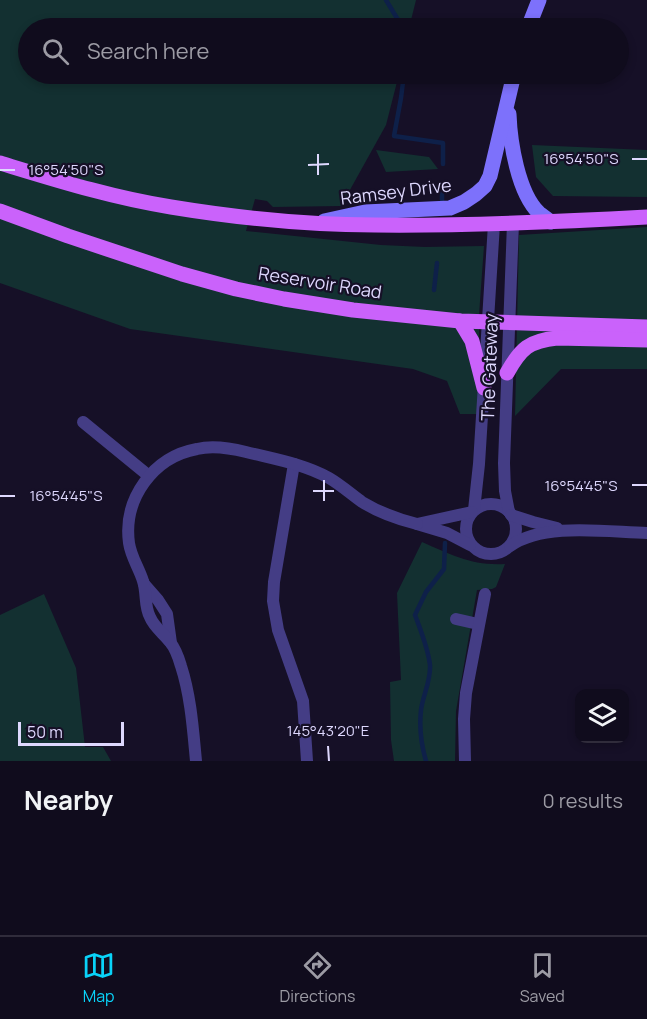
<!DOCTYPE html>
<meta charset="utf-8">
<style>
:root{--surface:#100c1d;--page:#191526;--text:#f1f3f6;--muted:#9c9ba4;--line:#302c3b;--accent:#09d3f9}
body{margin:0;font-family:Manrope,sans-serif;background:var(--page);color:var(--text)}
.controls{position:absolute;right:18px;bottom:18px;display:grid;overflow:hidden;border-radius:12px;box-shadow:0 3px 9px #0003}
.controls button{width:54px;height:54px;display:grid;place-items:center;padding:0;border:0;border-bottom:2px solid var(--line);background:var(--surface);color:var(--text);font:30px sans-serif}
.scale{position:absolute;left:18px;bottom:15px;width:106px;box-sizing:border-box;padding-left:6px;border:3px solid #ded8fe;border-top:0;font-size:16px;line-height:21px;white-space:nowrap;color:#ded8fe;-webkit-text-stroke:4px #161027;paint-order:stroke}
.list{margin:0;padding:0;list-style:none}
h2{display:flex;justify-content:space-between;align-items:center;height:78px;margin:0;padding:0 24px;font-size:26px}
h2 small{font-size:20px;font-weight:400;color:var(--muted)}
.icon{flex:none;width:33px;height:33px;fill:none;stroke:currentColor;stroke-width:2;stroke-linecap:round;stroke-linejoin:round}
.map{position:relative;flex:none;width:647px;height:761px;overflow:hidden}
.search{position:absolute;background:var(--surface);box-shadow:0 3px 9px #0003;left:18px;right:18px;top:18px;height:66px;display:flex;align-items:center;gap:15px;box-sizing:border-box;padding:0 21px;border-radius:33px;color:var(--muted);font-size:22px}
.sheet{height:174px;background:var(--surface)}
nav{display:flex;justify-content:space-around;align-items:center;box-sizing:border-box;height:84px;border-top:2px solid var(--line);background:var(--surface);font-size:16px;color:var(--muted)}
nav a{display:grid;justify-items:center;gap:3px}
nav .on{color:var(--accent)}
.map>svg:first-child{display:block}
.green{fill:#133031}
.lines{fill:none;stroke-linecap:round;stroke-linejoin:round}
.stream{stroke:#0e2049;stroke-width:4.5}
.minor{stroke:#443d85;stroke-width:12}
.secondary{stroke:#7d71fb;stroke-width:15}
.primary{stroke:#ca62fb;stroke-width:15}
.ticks{fill:none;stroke:#ded8fe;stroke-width:2}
.labels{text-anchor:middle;stroke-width:4.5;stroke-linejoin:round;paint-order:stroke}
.street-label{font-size:18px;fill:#ded8fe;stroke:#161027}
.ticks-label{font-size:15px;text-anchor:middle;fill:#ded8fe;stroke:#161027;stroke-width:4.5;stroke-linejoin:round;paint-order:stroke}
</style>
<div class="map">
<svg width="647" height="761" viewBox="0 0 647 761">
<rect width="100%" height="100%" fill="#161027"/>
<g class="green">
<polygon points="0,0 416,0 409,28 28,28 28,74 399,74 386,125 341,206 273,207 267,201 255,199 246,231 381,245 425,247 484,246 479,315 479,414 460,414 447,381 413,369 130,329 0,283"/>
<polygon points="532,145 647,150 647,197 553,196 536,177"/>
<polygon points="376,150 429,157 438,169 386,172"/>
<polygon points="647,227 647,369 561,369 515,416 519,235"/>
<path d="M 422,542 C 452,555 472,566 505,564 L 496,587 L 492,589 L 477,590 L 456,711 L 455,761 L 394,761 L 391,740 L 390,682 L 401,680 L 397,593 Z"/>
<polygon points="44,594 76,668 85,747 103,747 111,761 0,761 0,615"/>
</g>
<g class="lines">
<g class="stream">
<polyline points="386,0 403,28"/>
<polyline points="404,74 401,98 394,136 443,143 443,164"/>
<polyline points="442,200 442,183"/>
<polyline points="434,290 437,263"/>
<path d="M 426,761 C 421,744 419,728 421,710 C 423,695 431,681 430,665 C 428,648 421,631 415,615 L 426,592 L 444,569 L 445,543"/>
</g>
<g class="minor">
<polyline points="83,422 149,476"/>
<polyline points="294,464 274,582 273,601 278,630 303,701 307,761"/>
<circle cx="491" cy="529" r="25"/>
<polyline points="474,510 479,464 494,224"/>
<polyline points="509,512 505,491 504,463 513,223"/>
<polyline points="511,515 533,522 557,528"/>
<polyline points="470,545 447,533 417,524 472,512"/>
<path d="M 510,546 C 544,522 607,532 647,533"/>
<polyline points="144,584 158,600 167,614 171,643"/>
<polyline points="456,619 478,624"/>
<path d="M 196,761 C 193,730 191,697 181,666 C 179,659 175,648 170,642 C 163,633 154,627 150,617 C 144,606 147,593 143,581 C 139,568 131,557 129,543 C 123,499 153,457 197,449 C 213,445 230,448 246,452 C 274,459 304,464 329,478 C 341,485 351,494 362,502 C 380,513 397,519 417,524"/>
<polyline points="465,761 464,719 466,693 485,594"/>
</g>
<g class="secondary">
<polyline points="528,28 539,0"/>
<path d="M 509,114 C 510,142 518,193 539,213 C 543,216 547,219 551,222"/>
<polyline points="324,221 365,212 450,208 464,202 476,194 485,186 490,176 514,74"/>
</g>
<g class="primary">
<path d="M 0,163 C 56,180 113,198 171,207 C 238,218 307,225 375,225 C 466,226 556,222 647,217"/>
<polyline points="0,211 68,236 182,274 236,289 284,299 353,310 460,321 647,327"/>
<polyline points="460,321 472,341 484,388"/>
<path d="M 507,373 C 521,348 529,341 557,338 L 647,340"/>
</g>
</g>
<path class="ticks" d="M 318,154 L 318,175M 632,159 L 647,159M 308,165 L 329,164M 0,170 L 15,170M 324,480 L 324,501M 632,485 L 647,485M 313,491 L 334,491M 0,496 L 15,496M 328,746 L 329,761"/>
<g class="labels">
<g class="street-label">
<text transform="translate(396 192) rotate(-7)" y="6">Ramsey Drive</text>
<text transform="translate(320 283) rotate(9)" y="6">Reservoir Road</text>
<text transform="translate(490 367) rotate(-88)" y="6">The Gateway</text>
</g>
</g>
<g class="ticks-label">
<text x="581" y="164">16°54'50"S</text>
<text x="66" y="175">16°54'50"S</text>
<text x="581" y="491">16°54'45"S</text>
<text x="66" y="501">16°54'45"S</text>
<text x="328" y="736">145°43'20"E</text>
</g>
</svg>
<div class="controls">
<button><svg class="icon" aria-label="layers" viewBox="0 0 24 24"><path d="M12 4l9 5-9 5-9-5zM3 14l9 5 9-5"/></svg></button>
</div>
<div class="scale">50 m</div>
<div class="search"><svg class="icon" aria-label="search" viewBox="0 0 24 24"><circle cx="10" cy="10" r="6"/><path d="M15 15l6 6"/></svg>Search here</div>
</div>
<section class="sheet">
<h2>Nearby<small>0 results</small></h2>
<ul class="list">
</ul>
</section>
<nav>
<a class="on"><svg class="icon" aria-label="map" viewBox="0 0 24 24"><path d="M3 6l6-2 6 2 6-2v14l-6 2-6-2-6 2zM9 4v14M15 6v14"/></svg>Map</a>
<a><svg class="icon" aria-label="directions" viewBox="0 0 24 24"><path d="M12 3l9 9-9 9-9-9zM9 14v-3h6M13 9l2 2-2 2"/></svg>Directions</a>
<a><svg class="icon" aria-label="saved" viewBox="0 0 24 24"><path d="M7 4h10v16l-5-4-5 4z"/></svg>Saved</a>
</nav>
